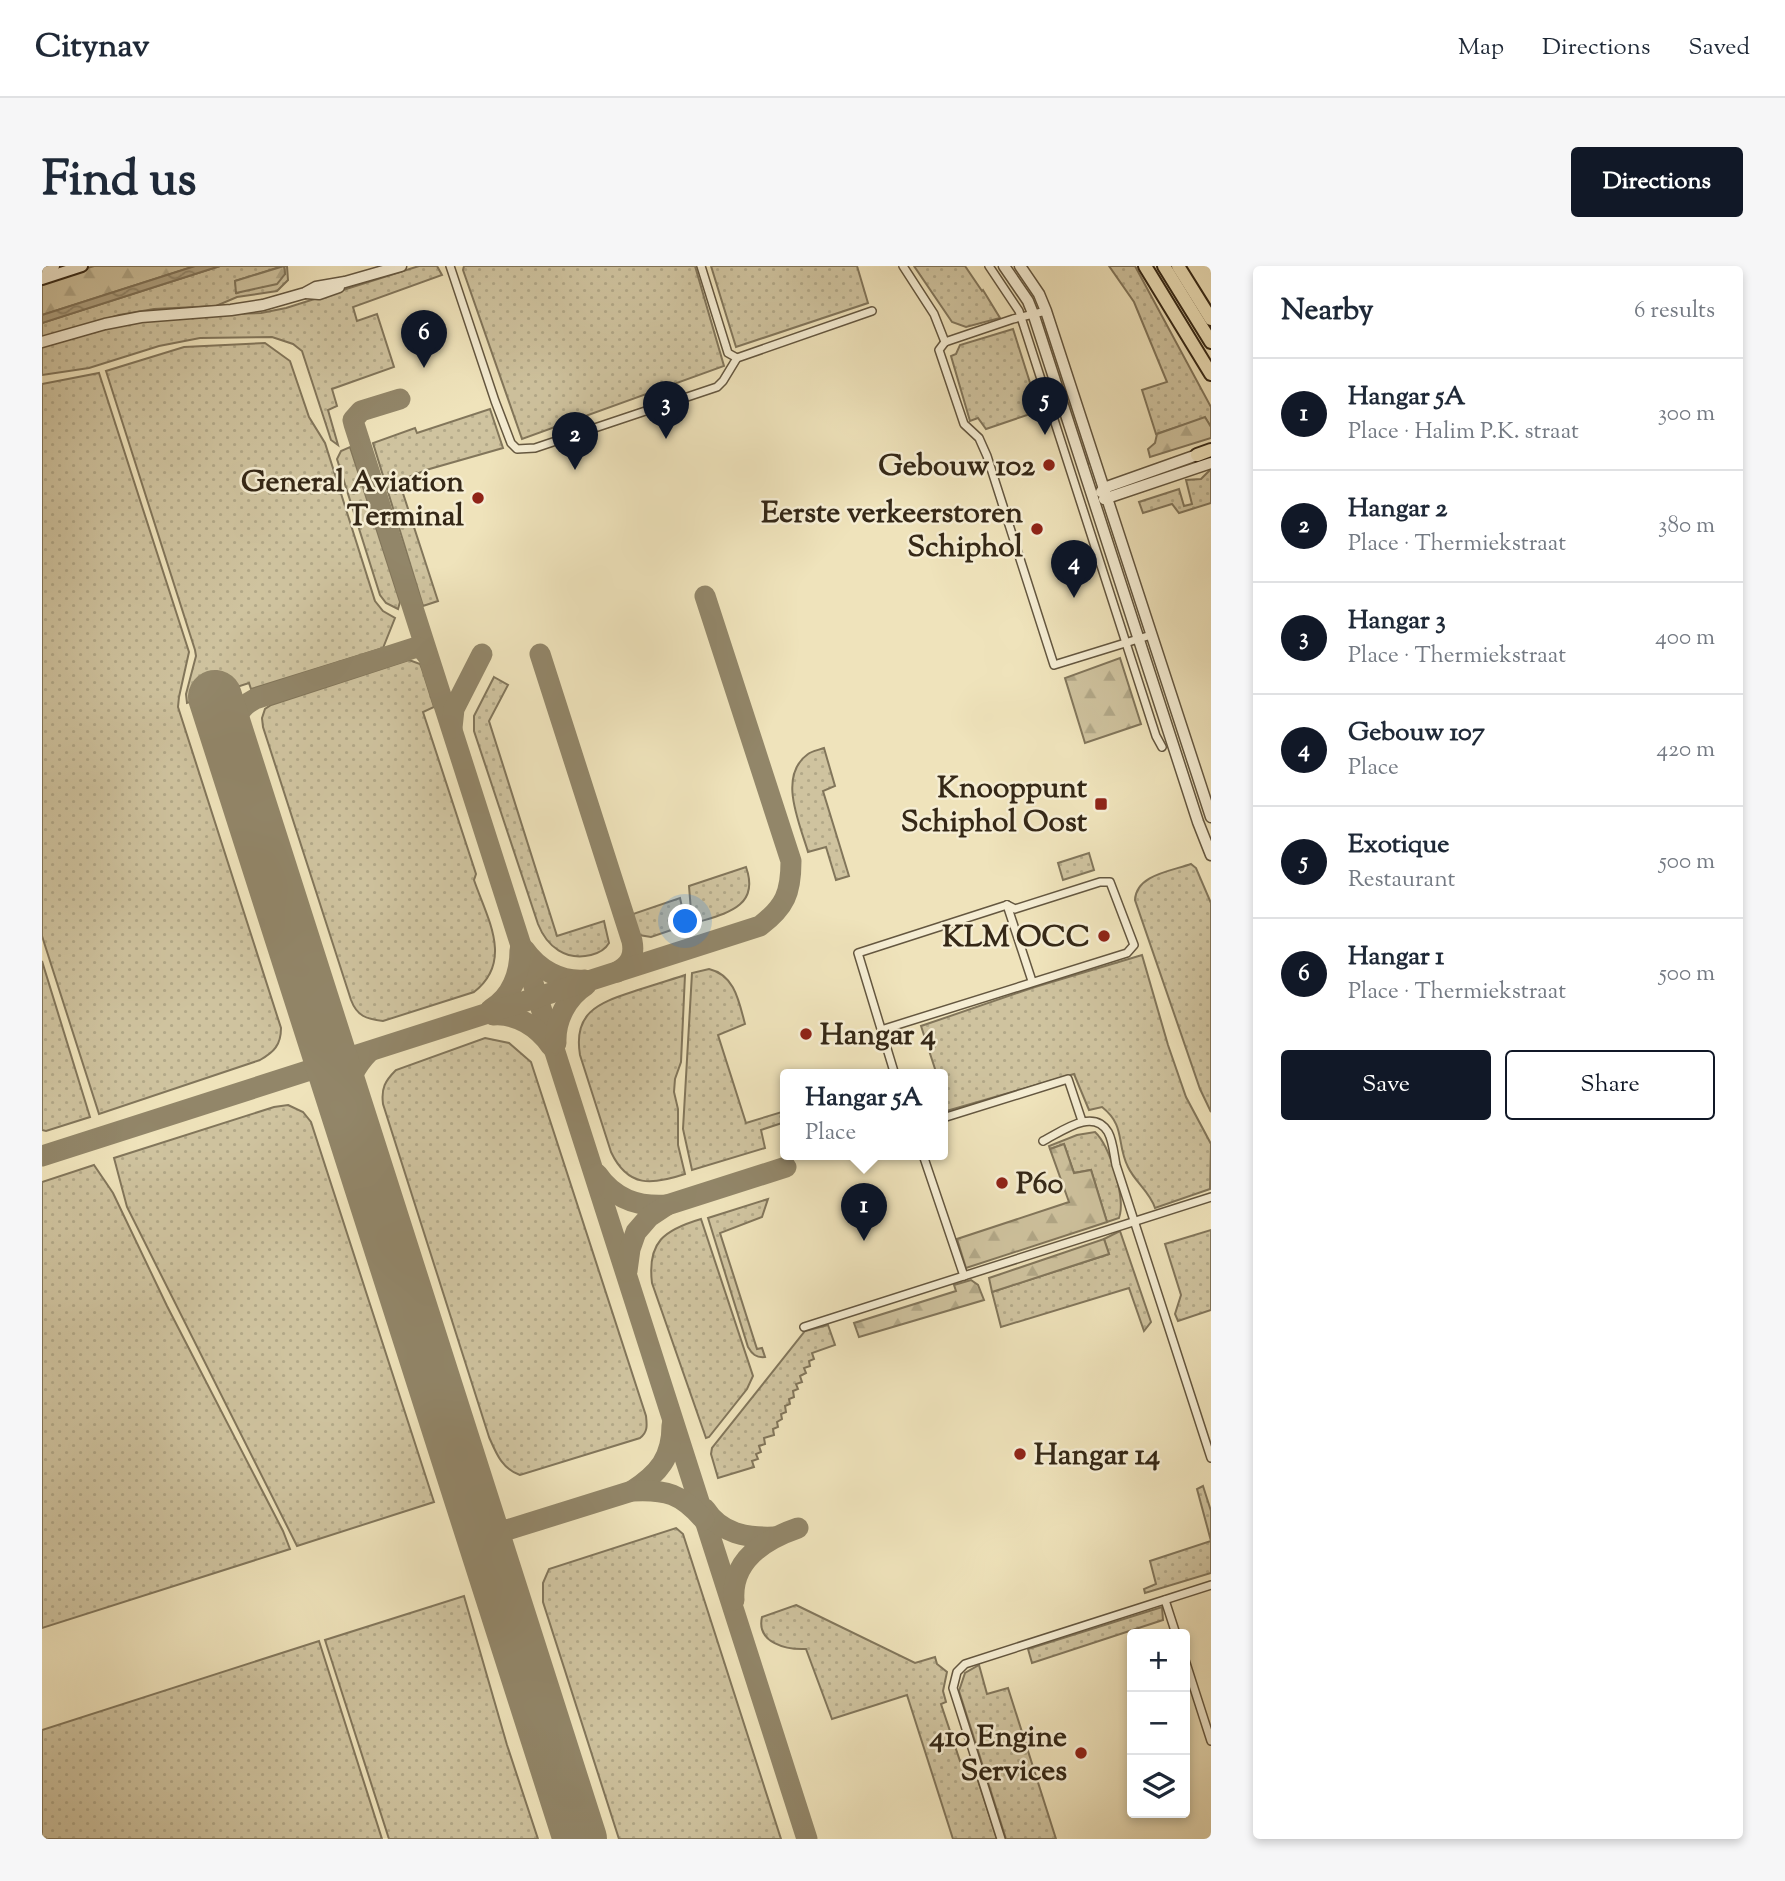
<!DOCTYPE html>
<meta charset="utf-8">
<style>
:root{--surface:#fff;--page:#f6f6f7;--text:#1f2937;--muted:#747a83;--line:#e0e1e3;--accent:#111827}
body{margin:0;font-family:"Sorts Mill Goudy",serif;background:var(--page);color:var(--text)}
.controls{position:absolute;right:21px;bottom:21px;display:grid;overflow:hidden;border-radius:7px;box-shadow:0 4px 10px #0003}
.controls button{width:63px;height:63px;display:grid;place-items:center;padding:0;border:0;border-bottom:2px solid var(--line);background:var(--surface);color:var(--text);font:35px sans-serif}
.you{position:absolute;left:644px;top:656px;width:24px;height:24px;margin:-18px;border:5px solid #fff;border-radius:50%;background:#1a73e8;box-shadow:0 0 0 10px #1a73e833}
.badge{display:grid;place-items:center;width:46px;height:46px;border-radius:50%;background:var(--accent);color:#fff;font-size:23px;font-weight:700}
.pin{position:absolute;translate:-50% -58px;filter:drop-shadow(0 2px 4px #0008)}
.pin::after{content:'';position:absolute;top:37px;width:24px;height:21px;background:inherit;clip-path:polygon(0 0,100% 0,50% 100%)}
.popup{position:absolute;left:738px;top:803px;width:168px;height:91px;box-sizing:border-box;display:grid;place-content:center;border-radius:7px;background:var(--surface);filter:drop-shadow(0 2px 5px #0005);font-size:23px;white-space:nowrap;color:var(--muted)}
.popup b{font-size:26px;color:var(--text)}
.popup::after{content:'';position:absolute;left:50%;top:100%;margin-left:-14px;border:14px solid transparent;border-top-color:var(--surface)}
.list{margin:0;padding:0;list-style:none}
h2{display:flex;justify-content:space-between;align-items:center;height:91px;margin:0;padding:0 28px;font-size:30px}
h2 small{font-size:23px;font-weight:400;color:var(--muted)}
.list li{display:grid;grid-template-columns:46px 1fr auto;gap:21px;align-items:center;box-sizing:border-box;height:112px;padding:0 28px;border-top:2px solid var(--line)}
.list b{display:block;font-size:26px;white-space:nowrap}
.list p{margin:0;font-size:23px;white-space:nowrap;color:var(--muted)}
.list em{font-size:23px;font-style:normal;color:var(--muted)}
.actions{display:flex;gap:14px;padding:21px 28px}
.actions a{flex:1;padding:16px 0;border:2px solid var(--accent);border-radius:7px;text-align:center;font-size:24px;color:var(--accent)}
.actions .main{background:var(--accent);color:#fff}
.icon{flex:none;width:38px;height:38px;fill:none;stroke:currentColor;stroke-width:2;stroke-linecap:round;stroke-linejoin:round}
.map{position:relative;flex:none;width:1169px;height:1573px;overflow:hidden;border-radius:7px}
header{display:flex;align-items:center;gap:42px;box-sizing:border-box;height:98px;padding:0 35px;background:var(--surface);border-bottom:2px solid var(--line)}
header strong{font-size:33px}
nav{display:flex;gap:38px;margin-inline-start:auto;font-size:24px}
.intro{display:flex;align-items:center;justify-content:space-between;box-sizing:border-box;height:168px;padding:0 42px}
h1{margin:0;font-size:49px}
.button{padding:18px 32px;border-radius:7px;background:var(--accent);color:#fff;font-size:24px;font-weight:700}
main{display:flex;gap:42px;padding:0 42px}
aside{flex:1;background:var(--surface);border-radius:7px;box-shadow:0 4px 10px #0003}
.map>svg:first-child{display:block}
.grass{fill:url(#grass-dots);stroke:#82765b;stroke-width:2}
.forest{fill:url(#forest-firs);stroke:#82765b;stroke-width:2}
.water{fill:url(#water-waves);stroke:#7f7258;stroke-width:2}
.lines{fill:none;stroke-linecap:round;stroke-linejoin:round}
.taxiway{stroke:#928669;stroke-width:21}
.runway{stroke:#928669;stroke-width:54}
.minor-casing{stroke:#645740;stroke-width:10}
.tertiary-casing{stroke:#645740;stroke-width:13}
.secondary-casing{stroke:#352817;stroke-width:14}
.primary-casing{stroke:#352817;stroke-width:16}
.minor{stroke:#f5edd3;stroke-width:7}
.tertiary{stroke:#f5edd3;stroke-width:10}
.secondary{stroke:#f5edd3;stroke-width:10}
.primary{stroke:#efe3bb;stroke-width:12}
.poi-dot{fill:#8f2418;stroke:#f5edd3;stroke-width:2.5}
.labels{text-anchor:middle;stroke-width:5;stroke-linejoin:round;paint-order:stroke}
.poi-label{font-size:30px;font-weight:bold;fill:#352817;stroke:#f5edd3;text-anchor:end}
</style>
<header>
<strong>Citynav</strong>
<nav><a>Map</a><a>Directions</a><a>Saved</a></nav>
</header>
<div class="intro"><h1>Find us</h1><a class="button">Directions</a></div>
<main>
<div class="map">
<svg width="1169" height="1573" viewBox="0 0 1169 1573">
<defs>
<pattern id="grass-dots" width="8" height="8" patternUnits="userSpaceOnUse" patternTransform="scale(1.75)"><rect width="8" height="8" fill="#cfc39f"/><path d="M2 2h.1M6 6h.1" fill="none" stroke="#b2a888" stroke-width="1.8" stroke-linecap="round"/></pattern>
<pattern id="forest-firs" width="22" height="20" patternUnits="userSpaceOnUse" patternTransform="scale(1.75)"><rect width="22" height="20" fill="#cfc39f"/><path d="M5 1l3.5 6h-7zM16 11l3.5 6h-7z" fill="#b2a888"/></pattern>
<pattern id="water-waves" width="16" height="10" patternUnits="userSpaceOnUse" patternTransform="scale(1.75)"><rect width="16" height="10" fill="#b0a383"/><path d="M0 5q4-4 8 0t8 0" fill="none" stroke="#90856a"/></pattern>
</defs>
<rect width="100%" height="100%" fill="#efe3bb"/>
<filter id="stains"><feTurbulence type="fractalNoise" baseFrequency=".00286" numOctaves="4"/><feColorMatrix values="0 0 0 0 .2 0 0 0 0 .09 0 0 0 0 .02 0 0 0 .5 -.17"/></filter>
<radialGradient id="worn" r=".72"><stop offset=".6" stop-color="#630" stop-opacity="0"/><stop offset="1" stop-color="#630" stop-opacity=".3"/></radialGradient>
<g class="grass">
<polygon points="178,0 241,0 193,15 195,27 243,8 242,0 245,0 246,14 235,25 195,31 174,40 112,43 77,49 0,73 0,57"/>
<polygon points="377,0 395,0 400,9 311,41 315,55 335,48 352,101 290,123 295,140 286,144 296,179 289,174 260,85 251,78 230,71 158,72 117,80 47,102 0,109 0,80 81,57 149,49 219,47 244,42"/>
<polygon points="422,0 653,0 682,100 480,173 421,4"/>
<polygon points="669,0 815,0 826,37 694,81"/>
<polygon points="872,0 923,0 940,25 941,24 958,52 924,61 910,56"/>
<polygon points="1067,0 1093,0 1169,141 1169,161 1163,152 1114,168 1100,124 1125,116 1092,36"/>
<polygon points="1003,56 1049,197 1044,198 998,58"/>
<polygon points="971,63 997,145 944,163 936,152 928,155 909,90 914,88 918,79"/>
<polygon points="223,77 248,95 267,151 283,177 333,335 341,345 353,352 341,382 209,423 207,417 145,437 144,428 154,390 153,384 64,105 142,81"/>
<path d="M 57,107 L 147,386 L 137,431 L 136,441 L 239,762 C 239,779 232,786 218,794 L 57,848 L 0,670 L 0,118 Z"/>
<polygon points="448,143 461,182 384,204 357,215 396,335 381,340 331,177 373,162 375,167"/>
<polygon points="308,181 358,336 356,343 344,337 338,329 295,193 299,185"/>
<polygon points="1169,203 1169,237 1137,247 1130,238 1101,247 1097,236 1137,223 1142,240 1150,238 1144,214 1159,213"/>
<path d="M 367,394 L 378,398 L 380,403 L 392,441 L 381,446 L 434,608 L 432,614 C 445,652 472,695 432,726 L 341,755 C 324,753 315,750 309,734 L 221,461 L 220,452 L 223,443 L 229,439 Z"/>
<path d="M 452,411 L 466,419 L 447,455 L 515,670 L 562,655 L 567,677 C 563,684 557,687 549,689 C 524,695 505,681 496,658 L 432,465 L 432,450 Z"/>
<path d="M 782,482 L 793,520 L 781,525 L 807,610 L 794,614 L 784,581 L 766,586 C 758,558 735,510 766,488 C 770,485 777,484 782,482 Z"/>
<polygon points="1047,587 1052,604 1021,614 1016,597"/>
<path d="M 1149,598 L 1154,602 L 1169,637 L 1169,846 L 1158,823 L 1093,634 C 1094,609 1129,605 1149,598 Z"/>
<path d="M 704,601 C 719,643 680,648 650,658 L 647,620 Z"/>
<polygon points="638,632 644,659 609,671 597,669 588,649"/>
<path d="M 1100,689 L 1126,779 L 1144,831 L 1169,878 L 1168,923 L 1113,942 C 1108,926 1093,916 1086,901 C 1074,877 1084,860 1060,841 L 1047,844 L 1032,808 L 901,846 L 901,809 L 895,809 L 879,760 L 993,721 Z"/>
<polygon points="0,695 48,851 4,865 0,864"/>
<path d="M 667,703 C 693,709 697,736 703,758 L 676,769 L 704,857 L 743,845 L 743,856 L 719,864 L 723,882 L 650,904 L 641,863 L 650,707 Z"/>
<path d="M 643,709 L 639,796 L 633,813 L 632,826 L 636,843 L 636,879 L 643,908 C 610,919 586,922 569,886 L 538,789 C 531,747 556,737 590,726 C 608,720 625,715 643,709 Z"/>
<path d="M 443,772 L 467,777 L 489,796 L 604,1150 C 605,1159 606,1166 598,1172 L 478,1209 C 460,1203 454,1187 447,1171 L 341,838 C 339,822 343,815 354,804 Z"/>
<polygon points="246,839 261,846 269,856 392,1236 255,1280 85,941 72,892 232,841"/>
<path d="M 1053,866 C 1068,880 1084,933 1077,952 L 1065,956 L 1049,904 L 1032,907 L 1022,878 L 1008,883 L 1007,880 L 1035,869 Z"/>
<polygon points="52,899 71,927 125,1040 241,1265 248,1283 0,1362 0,916"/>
<path d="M 726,933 L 720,951 L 678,967 L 715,1083 L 720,1082 L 723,1091 C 714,1092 710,1088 706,1081 L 666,952 Z"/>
<path d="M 659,953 L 711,1110 L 705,1123 L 667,1171 L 664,1172 L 610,1017 C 605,976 622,964 659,953 Z"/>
<polygon points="1169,964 1169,1044 1136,1055 1133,1048 1139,1029 1123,978"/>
<polygon points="1078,965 1109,1056 1102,1065 1087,1022 959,1061 950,1026 1067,988 1062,973"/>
<polygon points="786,1059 793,1079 770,1087 772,1093 767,1095 768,1100 762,1102 764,1107 758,1110 760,1116 754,1118 756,1123 751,1125 752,1131 747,1133 748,1138 743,1140 744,1146 739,1148 740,1153 735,1156 736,1161 731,1163 732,1169 722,1172 723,1178 717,1180 719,1186 714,1188 716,1193 710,1195 712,1201 676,1212 669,1188 670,1182 763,1065"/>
<polygon points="1161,1220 1169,1245 1169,1307 1103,1327 1102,1323 1114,1318 1108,1295 1169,1275 1155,1223"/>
<polygon points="634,1262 641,1268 739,1573 577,1573 501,1336 501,1317 507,1303"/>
<polygon points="422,1330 465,1479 496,1573 347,1573 283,1374"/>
<path d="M 754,1339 L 873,1397 L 893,1391 L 895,1398 L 905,1406 L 901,1425 L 904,1436 L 899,1438 L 918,1495 L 929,1493 L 955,1573 L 911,1573 L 865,1429 L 790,1453 L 764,1383 C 745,1384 714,1377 720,1351 Z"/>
<polygon points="1120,1341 1121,1354 990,1397 986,1383"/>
<polygon points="277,1375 340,1573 0,1573 0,1464"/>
<polygon points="937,1399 945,1428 966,1422 1014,1573 964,1573 917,1425 923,1407"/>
</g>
<g class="forest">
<polygon points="52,0 153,0 0,49 0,16"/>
<polygon points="242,0 243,8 235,18 194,27 193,15"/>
<polygon points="1163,151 1169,161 1169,172 1108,191 1106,183 1113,177 1115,168"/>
<polygon points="1078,392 1099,458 1043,477 1023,412"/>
<polygon points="1022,878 1032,907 1049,904 1065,956 924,1002 915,973 1027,936 1008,883"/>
<polygon points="1062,973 1067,988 950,1026 947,1012"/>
<polygon points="929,1014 936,1019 942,1034 817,1071 812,1057 914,1025 912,1019"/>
</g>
<polygon class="water" points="153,0 178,0 0,57 0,49"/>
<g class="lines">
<g class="taxiway">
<polyline points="358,133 319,145 311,154 312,158 765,1573"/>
<path d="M 498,388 L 590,675 C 593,690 588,699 575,706"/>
<polyline points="410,462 412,443 440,388"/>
<path d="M 187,476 C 191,457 195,442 213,433 L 375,381 L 381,384 L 385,389"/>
<path d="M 482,683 C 496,703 518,716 543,714"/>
<path d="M 449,743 C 470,731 478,707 478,684"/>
<path d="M 451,749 C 474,747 496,761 509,780"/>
<path d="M 514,777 C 513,754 525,731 544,719"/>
<path d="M 303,837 C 306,816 312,801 327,786"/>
<path d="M 0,890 L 718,660 C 743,641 749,627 749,595 L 663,330"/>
<path d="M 555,908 C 572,933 596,941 625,939"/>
<polyline points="585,1005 588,983 594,966 607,951 625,939 744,901"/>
<path d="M 590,1225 C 617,1207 630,1192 630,1159"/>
<path d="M 663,1243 C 679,1268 705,1272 732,1271"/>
<polyline points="434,1247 448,1262 465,1264"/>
<path d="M 450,1296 L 452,1276 L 465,1264 L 590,1225 C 624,1223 640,1228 662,1254"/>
<path d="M 692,1334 C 689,1293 724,1273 756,1262"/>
</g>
<polyline class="runway" points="173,431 538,1573"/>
<defs>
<g id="minor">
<polyline points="408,0 453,135 469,177 475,183 493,182 675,121 681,115 695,92 830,45"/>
<polyline points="659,0 686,87 695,92"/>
<polyline points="861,0 892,48 903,76"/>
<polyline points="947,0 977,45 1114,470 1120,481"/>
<polyline points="903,76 897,84 922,158 937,172 945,190 1012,399 1109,369"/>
<polyline points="903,76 971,53 1004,45"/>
<polyline points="965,639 990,715"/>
<polyline points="839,764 1085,687 1092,679 1068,616 1058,616 973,643 965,639"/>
<polyline points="853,809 816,687 965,639"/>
<polyline points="901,852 1026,813 1040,855"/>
<path d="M 1001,875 C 1019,866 1051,841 1066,866 C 1071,875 1072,889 1074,899 L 1169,1192"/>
<polyline points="881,889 922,1010"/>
<polyline points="762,1061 1169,931"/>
<polyline points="1123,1334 1134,1368"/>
<polyline points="1143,1394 1169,1475"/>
<polyline points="959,1573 911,1422 915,1406 923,1398 1169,1319"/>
</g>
<g id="tertiary">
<polyline points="962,0 986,35 992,50 1156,556 1169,589"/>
<polyline points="978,0 997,28 1004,45 1169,551"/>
<polyline points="264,27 277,28 297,21"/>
<polyline points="0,76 63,58 99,51 189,44 221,39 263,27 274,21 303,16 359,0"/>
<polyline points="1059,226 1062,222 1155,189"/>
<polyline points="1062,233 1169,197"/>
</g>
<g id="secondary">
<polyline points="0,5 12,0"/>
<polyline points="0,13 40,0"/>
</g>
<g id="primary">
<polyline points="1103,0 1169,108"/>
<polyline points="1122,0 1169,76"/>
<polyline points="1136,0 1169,53"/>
<polyline points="1155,189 1169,184"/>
</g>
</defs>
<use href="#minor" class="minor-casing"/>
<use href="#tertiary" class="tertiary-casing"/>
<use href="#secondary" class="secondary-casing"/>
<use href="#primary" class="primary-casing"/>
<use href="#minor" class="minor"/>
<use href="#tertiary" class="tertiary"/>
<use href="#secondary" class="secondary"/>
<use href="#primary" class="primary"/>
</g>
<g class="poi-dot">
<circle cx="1007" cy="199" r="7"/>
<circle cx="436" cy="232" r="7"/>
<circle cx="995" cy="263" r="7"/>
<rect x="1052" y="531" width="14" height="14" rx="3.5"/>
<circle cx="1062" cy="670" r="7"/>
<circle cx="764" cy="768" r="7"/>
<circle cx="960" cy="917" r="7"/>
<circle cx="978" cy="1188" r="7"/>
<circle cx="1039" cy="1487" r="7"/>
</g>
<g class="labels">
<g class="poi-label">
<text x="993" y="209">Gebouw 102</text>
<text x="422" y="225">General Aviation<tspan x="422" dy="34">Terminal</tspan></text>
<text x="981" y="256">Eerste verkeerstoren<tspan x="981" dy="34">Schiphol</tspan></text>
<text x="1045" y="531">Knooppunt<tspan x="1045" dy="34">Schiphol Oost</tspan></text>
<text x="1048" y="680">KLM OCC</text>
<text x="778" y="778" text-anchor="start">Hangar 4</text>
<text x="974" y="927" text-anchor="start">P60</text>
<text x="992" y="1198" text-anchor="start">Hangar 14</text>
<text x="1025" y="1480">410 Engine<tspan x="1025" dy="34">Services</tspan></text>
</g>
</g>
<rect width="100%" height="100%" filter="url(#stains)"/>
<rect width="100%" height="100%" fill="url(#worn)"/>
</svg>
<div class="controls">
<button>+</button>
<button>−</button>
<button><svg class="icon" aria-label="layers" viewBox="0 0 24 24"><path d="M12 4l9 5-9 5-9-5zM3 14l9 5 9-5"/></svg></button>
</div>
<div class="you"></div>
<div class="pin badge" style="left:822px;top:975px">1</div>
<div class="popup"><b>Hangar 5A</b>Place</div>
<div class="pin badge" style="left:533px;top:204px">2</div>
<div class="pin badge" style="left:624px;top:173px">3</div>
<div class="pin badge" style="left:1032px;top:332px">4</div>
<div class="pin badge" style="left:1003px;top:169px">5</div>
<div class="pin badge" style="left:382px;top:102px">6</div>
</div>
<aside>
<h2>Nearby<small>6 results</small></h2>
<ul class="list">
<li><span class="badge">1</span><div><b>Hangar 5A</b><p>Place · Halim P.K. straat</p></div><em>300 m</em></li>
<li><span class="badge">2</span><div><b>Hangar 2</b><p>Place · Thermiekstraat</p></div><em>380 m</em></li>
<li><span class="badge">3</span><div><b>Hangar 3</b><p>Place · Thermiekstraat</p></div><em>400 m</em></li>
<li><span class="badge">4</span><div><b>Gebouw 107</b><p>Place</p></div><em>420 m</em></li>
<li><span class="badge">5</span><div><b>Exotique</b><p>Restaurant</p></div><em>500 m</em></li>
<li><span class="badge">6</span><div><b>Hangar 1</b><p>Place · Thermiekstraat</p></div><em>500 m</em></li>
</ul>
<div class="actions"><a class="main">Save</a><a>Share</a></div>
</aside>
</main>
